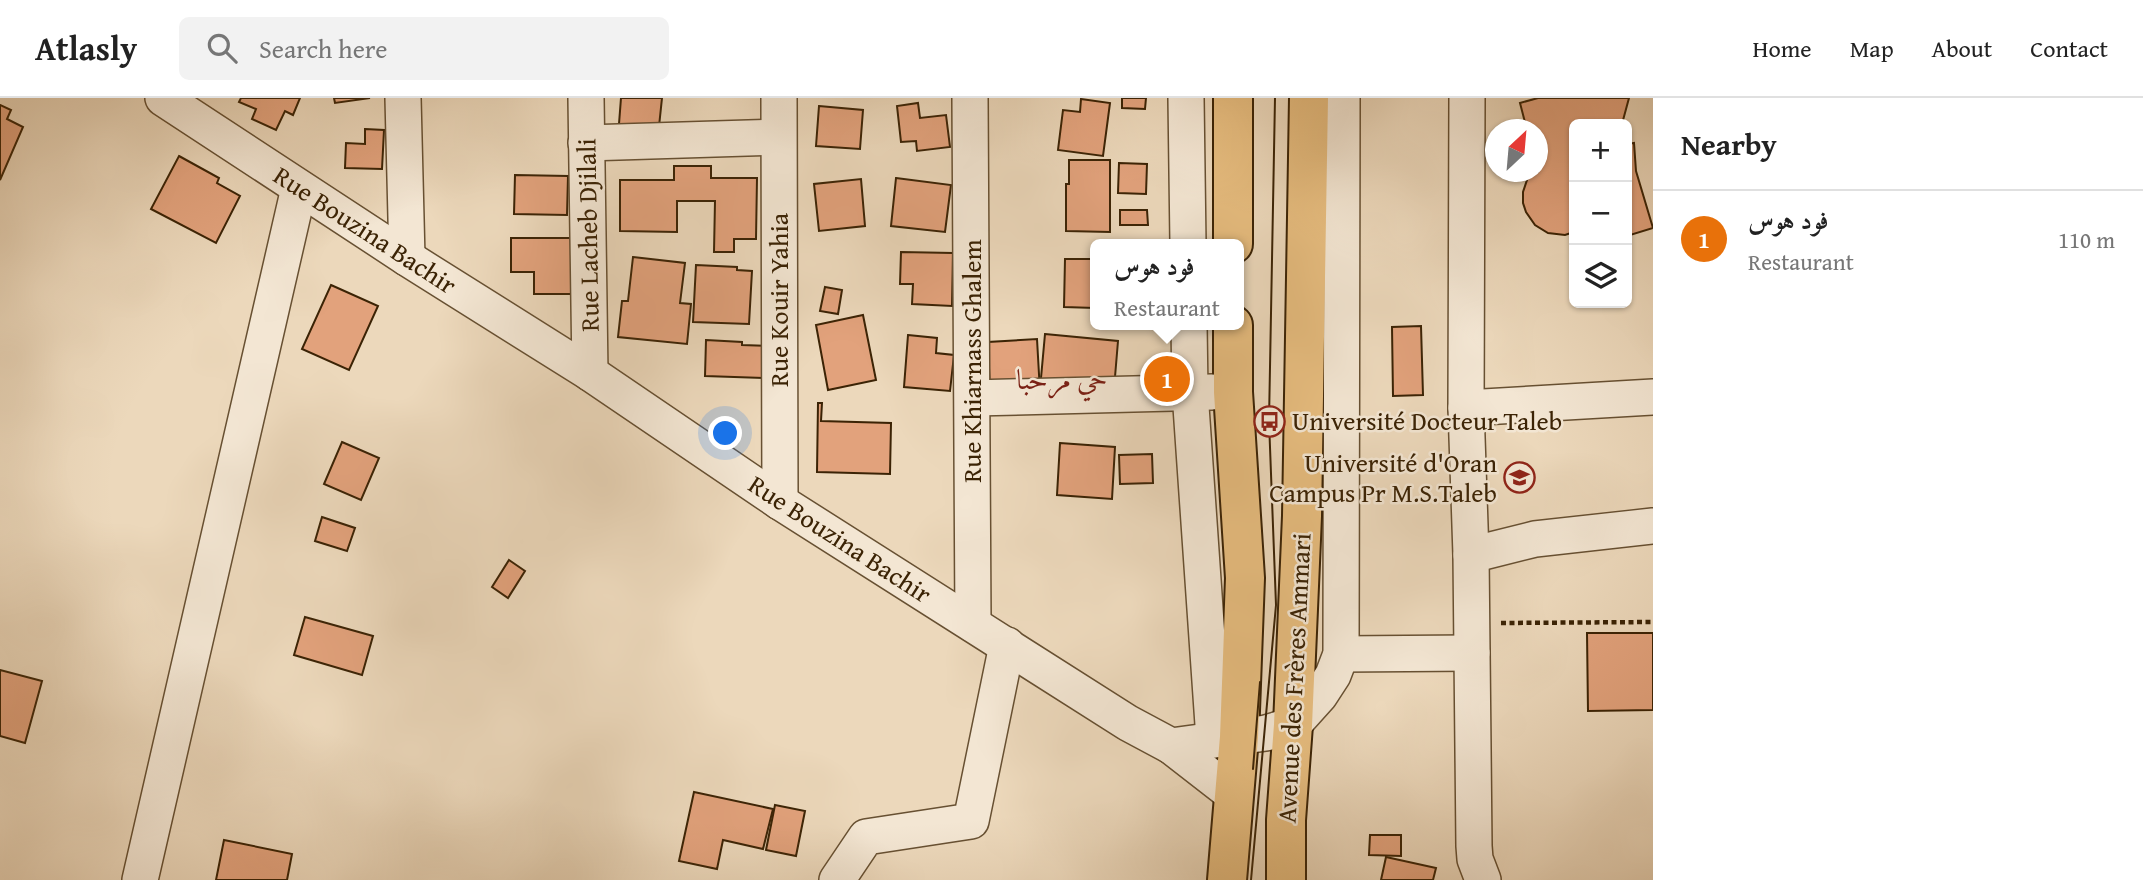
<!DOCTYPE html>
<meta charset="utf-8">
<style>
:root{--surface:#fff;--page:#f2f2f2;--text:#222;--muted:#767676;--line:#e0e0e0;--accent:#2563eb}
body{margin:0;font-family:"Gentium Book Plus",Amiri,serif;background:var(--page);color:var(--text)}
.controls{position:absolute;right:21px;top:21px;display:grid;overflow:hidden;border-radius:10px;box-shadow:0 2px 5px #0004}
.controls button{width:63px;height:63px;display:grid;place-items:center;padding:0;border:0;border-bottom:2px solid var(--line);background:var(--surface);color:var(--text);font:35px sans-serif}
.compass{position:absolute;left:1485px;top:21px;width:63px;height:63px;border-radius:50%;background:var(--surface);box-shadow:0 2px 5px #0004;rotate:26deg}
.you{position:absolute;left:726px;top:336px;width:24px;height:24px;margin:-18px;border:5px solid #fff;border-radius:50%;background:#1a73e8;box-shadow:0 0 0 10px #1a73e833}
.badge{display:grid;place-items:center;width:46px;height:46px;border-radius:50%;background:var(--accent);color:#fff;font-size:23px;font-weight:700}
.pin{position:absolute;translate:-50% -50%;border:4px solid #fff;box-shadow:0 2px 7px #0006}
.popup{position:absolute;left:1090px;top:141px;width:154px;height:91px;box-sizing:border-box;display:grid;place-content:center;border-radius:10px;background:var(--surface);filter:drop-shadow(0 2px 5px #0005);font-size:23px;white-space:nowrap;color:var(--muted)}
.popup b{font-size:26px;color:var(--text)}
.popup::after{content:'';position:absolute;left:50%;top:100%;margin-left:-14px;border:14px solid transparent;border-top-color:var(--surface)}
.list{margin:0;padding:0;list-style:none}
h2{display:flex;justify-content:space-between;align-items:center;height:91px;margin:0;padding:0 28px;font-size:30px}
h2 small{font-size:23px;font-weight:400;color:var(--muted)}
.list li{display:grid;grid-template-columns:46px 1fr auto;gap:21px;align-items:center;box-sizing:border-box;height:98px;padding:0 28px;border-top:2px solid var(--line)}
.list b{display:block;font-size:26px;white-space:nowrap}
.list p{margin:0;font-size:23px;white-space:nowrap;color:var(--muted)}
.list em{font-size:23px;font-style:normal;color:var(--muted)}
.icon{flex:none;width:38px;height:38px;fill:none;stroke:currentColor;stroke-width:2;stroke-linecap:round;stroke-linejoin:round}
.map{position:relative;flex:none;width:1653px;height:782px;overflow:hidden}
header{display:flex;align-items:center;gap:42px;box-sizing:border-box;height:98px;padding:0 35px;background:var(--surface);border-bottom:2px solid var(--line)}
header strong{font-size:33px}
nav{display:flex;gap:38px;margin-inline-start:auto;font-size:24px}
.search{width:490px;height:63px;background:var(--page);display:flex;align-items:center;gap:18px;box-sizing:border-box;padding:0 24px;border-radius:10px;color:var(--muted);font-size:26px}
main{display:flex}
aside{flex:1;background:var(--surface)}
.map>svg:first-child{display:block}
.building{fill:#e2a27c;stroke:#3b2305;stroke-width:2}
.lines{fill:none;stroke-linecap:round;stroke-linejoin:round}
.minor-casing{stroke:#675032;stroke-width:38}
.major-casing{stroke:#3b2305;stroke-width:42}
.path{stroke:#3b2305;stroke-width:4.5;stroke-dasharray:5 3.5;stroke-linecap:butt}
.minor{stroke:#f3e6d3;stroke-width:35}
.major{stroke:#e6bc7e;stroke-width:38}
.tram{stroke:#3b2305;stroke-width:2}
.labels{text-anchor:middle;stroke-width:5;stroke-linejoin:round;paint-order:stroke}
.street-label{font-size:26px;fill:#3b2305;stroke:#f3e6d3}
.poi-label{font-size:26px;fill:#3b2305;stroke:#f3e6d3;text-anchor:start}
.neighbourhood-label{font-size:28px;fill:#7a1f14;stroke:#f3e6d3}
</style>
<header>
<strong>Atlasly</strong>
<div class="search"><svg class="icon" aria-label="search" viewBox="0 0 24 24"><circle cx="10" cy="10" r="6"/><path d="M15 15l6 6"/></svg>Search here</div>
<nav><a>Home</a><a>Map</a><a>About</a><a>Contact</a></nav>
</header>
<main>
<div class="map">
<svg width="1653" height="782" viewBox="0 0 1653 782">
<rect width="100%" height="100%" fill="#ecd8bb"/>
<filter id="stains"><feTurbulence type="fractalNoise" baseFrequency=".00286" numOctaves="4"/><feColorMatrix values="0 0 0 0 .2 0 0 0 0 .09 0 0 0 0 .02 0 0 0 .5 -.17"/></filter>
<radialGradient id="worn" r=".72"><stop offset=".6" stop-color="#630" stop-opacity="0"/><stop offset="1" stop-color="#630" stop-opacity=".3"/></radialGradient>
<g class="building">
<polygon points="241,0 300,0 293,17 285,13 276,32 252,21 256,11 239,4"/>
<polygon points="334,0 370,0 335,5"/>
<polygon points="621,0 662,0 656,57 617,52"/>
<polygon points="1122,0 1146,0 1145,11 1122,10"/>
<polygon points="1538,0 1629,0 1622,26 1574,26 1574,134 1565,137 1548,135 1535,127 1526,114 1523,105 1523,94 1528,79 1533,74 1538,74 1538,69 1542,66 1540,49 1538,49 1538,32 1527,32 1520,5"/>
<polygon points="1081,1 1110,5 1103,58 1058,52 1063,12 1080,14"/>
<polygon points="918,5 920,20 946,17 950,49 917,53 916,43 901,44 897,8"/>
<polygon points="0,7 11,12 7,21 23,29 0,82"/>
<polygon points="819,8 863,12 860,51 816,48"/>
<polygon points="365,31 384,32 382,71 345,70 346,45 365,46"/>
<polygon points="1634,45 1636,73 1653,130 1627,138 1627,46"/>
<polygon points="179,58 219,80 217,85 240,98 216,145 151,111"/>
<polygon points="1069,62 1110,62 1110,134 1066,133 1066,86 1069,86"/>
<polygon points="1119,65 1147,66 1146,96 1118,95"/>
<polygon points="674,68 711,68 711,80 757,80 756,141 734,141 734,154 714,154 715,103 677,103 677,134 620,133 620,82 674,82"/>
<polygon points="515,77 568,78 567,117 514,116"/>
<polygon points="896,80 951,87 945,134 891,128"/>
<polygon points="861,81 865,128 819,133 814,86"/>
<polygon points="1120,112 1147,112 1148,127 1120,127"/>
<polygon points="511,140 574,140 574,196 534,196 534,174 511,174"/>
<polygon points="901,154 953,155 952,208 912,206 913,186 900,186"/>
<polygon points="633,159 685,165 680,205 691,206 687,246 618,239 622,203 628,203"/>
<polygon points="1065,161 1095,161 1095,210 1064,209"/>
<polygon points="696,167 737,169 737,172 752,173 749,226 693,224"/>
<polygon points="331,187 378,208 349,272 302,251"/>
<polygon points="825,189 842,192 838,216 820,213"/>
<polygon points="863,217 876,282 828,292 816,227"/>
<polygon points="1421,228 1423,297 1393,298 1392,229"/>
<polygon points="1045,236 1118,243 1115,279 1040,291"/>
<polygon points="908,237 937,240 936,255 954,257 950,293 904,289"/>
<polygon points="1037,241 1040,294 990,296 988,244"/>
<polygon points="706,242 742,244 742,247 768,248 766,280 705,278"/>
<polygon points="818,305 822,305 821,323 891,325 890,376 817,374"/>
<polygon points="342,344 379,360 361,402 324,386"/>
<polygon points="1060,345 1115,349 1112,401 1057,397"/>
<polygon points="1152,356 1153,385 1120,386 1119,357"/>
<polygon points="322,419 355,430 347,453 315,443"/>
<polygon points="509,462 525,473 508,500 492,489"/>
<polygon points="305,519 373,538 362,577 294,557"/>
<polygon points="1587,535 1653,535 1653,612 1588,613"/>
<polygon points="0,572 42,583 25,645 0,638"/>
<polygon points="694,694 773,711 763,751 723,742 717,771 679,763"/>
<polygon points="775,707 805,713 796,758 766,752"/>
<polygon points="1370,737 1401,737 1401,758 1369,757"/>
<polygon points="224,742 292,756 287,782 216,782"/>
<polygon points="1386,759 1436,770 1433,782 1381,782"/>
</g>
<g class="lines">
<defs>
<g id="minor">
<polyline points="163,0 407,160 590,275 780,404 1128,625 1171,648 1266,635 1293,627 1320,597 1333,577 1341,556 1342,0"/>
<polyline points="403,0 407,160"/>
<polyline points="586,0 590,275"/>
<polyline points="779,0 780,404"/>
<polyline points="970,0 973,526"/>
<polyline points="1186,0 1188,146"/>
<polyline points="1467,0 1466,310 1471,457 1474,748 1475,761 1483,782"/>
<polyline points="586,45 778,39"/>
<polyline points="1189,227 1190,294 1214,641"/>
<polyline points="973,300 1212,294"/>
<polyline points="1466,310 1653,299"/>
<polyline points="1471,457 1535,441 1653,428"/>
<polyline points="1341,556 1472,555"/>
<polyline points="1171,648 1234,697"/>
<polyline points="140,782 299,90"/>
<polyline points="837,782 866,739 971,723 1007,547"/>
</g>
<g id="major">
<polyline points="1233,146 1233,0"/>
<polyline points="1227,782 1239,639 1245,480 1233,294 1233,227"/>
<polyline points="1286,782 1286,722 1293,627 1302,418 1309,0"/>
</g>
</defs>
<use href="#minor" class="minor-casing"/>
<use href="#major" class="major-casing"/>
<polyline class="path" points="1501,525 1653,524"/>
<use href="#minor" class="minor"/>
<use href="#major" class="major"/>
<g class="tram">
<polyline points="1253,671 1260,584"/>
<polyline points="1251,782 1276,507 1269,323 1275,0"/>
</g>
</g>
<defs>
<symbol id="bus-ring" viewBox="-11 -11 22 22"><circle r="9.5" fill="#f3e6d3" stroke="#8f2418" stroke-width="1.5"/><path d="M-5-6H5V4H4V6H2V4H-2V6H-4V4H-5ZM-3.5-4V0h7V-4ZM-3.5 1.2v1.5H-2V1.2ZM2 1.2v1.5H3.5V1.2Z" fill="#8f2418"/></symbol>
<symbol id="university-ring" viewBox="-11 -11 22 22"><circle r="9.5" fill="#f3e6d3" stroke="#8f2418" stroke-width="1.5"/><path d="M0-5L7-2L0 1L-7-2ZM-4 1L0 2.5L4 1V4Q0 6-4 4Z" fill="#8f2418"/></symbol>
</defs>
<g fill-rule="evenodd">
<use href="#bus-ring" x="1252" y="306" width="35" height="35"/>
<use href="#university-ring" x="1502" y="362" width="35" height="35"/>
</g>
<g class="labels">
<g class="street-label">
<text transform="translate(365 132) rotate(33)" y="9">Rue Bouzina Bachir</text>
<text transform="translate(588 137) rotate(-91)" y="9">Rue Lacheb Djilali</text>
<text transform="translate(779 202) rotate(-90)" y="9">Rue Kouir Yahia</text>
<text transform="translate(972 263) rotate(-90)" y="9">Rue Khiarnass Ghalem</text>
<text transform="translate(840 441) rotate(33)" y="9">Rue Bouzina Bachir</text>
<text transform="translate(1294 580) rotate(-87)" y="9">Avenue des Frères Ammari</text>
</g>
<g class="poi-label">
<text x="1292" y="332">Université Docteur Taleb</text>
<text x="1497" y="374" text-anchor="end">Université d'Oran<tspan x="1497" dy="30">Campus Pr M.S.Taleb</tspan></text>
</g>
<g class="neighbourhood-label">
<text x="1062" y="291">حي مرحبا</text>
</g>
</g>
<rect width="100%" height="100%" filter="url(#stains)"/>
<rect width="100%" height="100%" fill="url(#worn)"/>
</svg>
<div class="controls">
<button>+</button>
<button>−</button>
<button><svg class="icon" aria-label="layers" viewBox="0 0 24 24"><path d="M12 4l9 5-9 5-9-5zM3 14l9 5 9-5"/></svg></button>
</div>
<svg class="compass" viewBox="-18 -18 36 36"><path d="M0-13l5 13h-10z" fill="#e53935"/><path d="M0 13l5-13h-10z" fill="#767676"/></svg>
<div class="you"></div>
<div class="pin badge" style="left:1167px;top:281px;background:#e8710a">1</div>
<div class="popup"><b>فود هوس</b>Restaurant</div>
</div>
<aside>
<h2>Nearby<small></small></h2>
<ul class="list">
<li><span class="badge" style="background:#e8710a">1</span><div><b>فود هوس</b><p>Restaurant</p></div><em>110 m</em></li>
</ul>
</aside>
</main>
